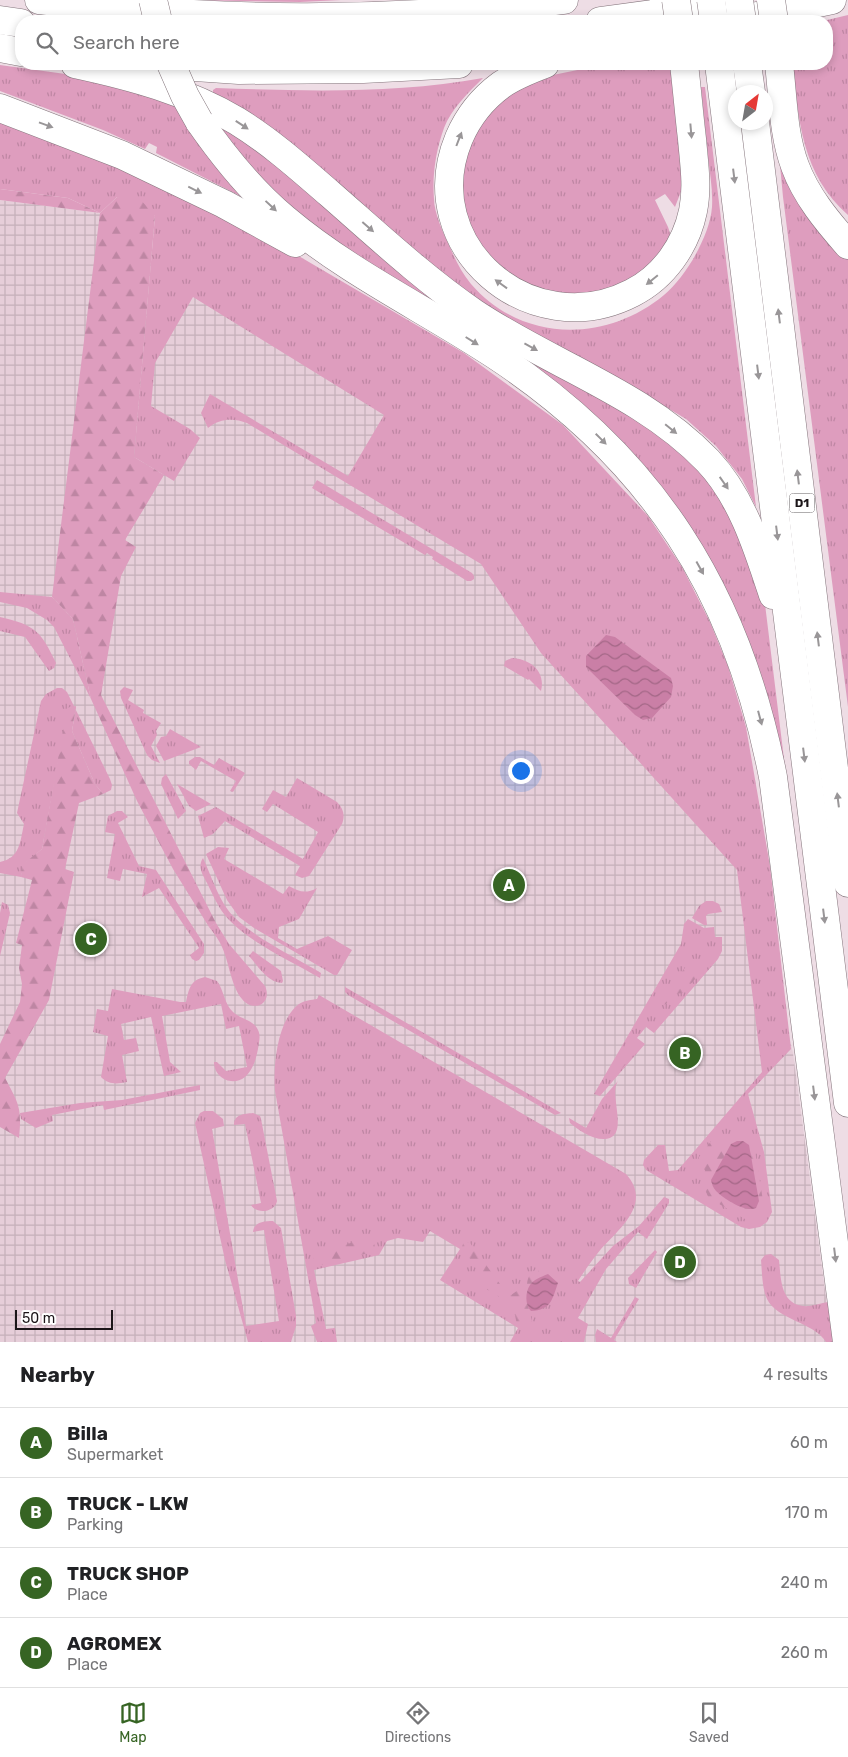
<!DOCTYPE html>
<style>
:root{--surface:#fff;--page:#f6f6f6;--text:#202124;--muted:#757577;--line:#e0e0e0;--accent:#366423}
body{margin:0;font-family:Rubik,sans-serif;background:var(--page);color:var(--text)}
.compass{position:absolute;left:728px;top:85px;width:45px;height:45px;border-radius:50%;background:var(--surface);box-shadow:0 2px 8px #0003;rotate:31deg}
.scale{position:absolute;left:15px;bottom:12px;width:98px;box-sizing:border-box;padding-left:5px;border:2px solid #1c1619;border-top:0;font-size:14px;line-height:18px;white-space:nowrap;color:#1c1619;-webkit-text-stroke:4px #fff;paint-order:stroke}
.you{position:absolute;left:520px;top:770px;width:18px;height:18px;margin:-12px;border:4px solid #fff;border-radius:50%;background:#1a73e8;box-shadow:0 0 0 8px #1a73e833}
.badge{display:grid;place-items:center;width:32px;height:32px;border-radius:50%;background:var(--accent);color:#fff;font-size:16px;font-weight:700}
.pin{position:absolute;translate:-50% -50%;border:2px solid #fff;box-shadow:0 1px 5px #0006}
.list{margin:0;padding:0;list-style:none}
h2{display:flex;justify-content:space-between;align-items:center;height:65px;margin:0;padding:0 20px;font-size:21px}
h2 small{font-size:16px;font-weight:400;color:var(--muted)}
.list li{display:grid;grid-template-columns:32px 1fr auto;gap:15px;align-items:center;box-sizing:border-box;height:70px;padding:0 20px;border-top:1px solid var(--line)}
.list b{display:block;font-size:19px;white-space:nowrap}
.list p{margin:0;font-size:16px;white-space:nowrap;color:var(--muted)}
.list em{font-size:16px;font-style:normal;color:var(--muted)}
.icon{flex:none;width:28px;height:28px;fill:none;stroke:currentColor;stroke-width:2;stroke-linecap:round;stroke-linejoin:round}
.map{position:relative;flex:none;width:848px;height:1342px;overflow:hidden}
.search{position:absolute;background:var(--surface);box-shadow:0 2px 8px #0003;left:15px;right:15px;top:15px;height:55px;display:flex;align-items:center;gap:12px;box-sizing:border-box;padding:0 18px;border-radius:20px;color:var(--muted);font-size:19px}
.sheet{height:345px;background:var(--surface)}
nav{display:flex;justify-content:space-around;align-items:center;box-sizing:border-box;height:70px;border-top:1px solid var(--line);background:var(--surface);font-size:14px;color:var(--muted)}
nav a{display:grid;justify-items:center;gap:2px}
nav .on{color:var(--accent)}
.map>svg:first-child{display:block}
.industrial{fill:url(#industrial-grid)}
.grass{fill:url(#grass-tufts)}
.forest{fill:url(#forest-firs)}
.water{fill:url(#water-waves)}
.lines{fill:none;stroke-linecap:round;stroke-linejoin:round}
.motorway-casing{stroke:#84757c;stroke-width:29}
.motorway{stroke:#fff;stroke-width:28}
.motorway-bridge-casing{stroke:#84757c;stroke-width:29;stroke-linecap:butt}
.motorway-bridge{stroke:#fff;stroke-width:28}
.oneway{fill:#999698}
.labels{text-anchor:middle;stroke-width:5;stroke-linejoin:round;paint-order:stroke}
.shield{fill:#fff;stroke:#605c5e;stroke-width:1}
.shield-label{font-size:12px;font-weight:bold;fill:#1c1619}
</style>
<div class="map">
<svg width="848" height="1342" viewBox="0 0 848 1342">
<defs>
<pattern id="industrial-grid" width="8" height="8" patternUnits="userSpaceOnUse" patternTransform="scale(1.25)"><rect width="8" height="8" fill="#e6ced9"/><path d="M0 4h8M4 0v8" fill="none" stroke="#c5b0ba"/></pattern>
<pattern id="grass-tufts" width="24" height="20" patternUnits="userSpaceOnUse" patternTransform="scale(1.25)"><rect width="24" height="20" fill="#de9dbe"/><path d="M3 7l-1-3M5 7V3M7 7l1-3M15 17l-1-3M17 17v-4M19 17l1-3" fill="none" stroke="#be86a3"/></pattern>
<pattern id="forest-firs" width="22" height="20" patternUnits="userSpaceOnUse" patternTransform="scale(1.25)"><rect width="22" height="20" fill="#de9dbe"/><path d="M5 1l3.5 6h-7zM16 11l3.5 6h-7z" fill="#be86a3"/></pattern>
<pattern id="water-waves" width="16" height="10" patternUnits="userSpaceOnUse" patternTransform="scale(1.25)"><rect width="16" height="10" fill="#ca7fa6"/><path d="M0 5q4-4 8 0t8 0" fill="none" stroke="#a36786"/></pattern>
</defs>
<rect width="100%" height="100%" fill="#eedde5"/>
<polygon class="industrial" points="0,200 100,213 392,412 750,863 793,1053 832,1342 0,1342"/>
<g class="grass">
<polygon points="186,0 341,0 300,2"/>
<path d="M 848,15 L 848,215 C 802,175 799,121 792,64 L 827,64 L 827,21 L 823,21 Z"/>
<polygon points="607,64 672,64 685,181 675,207 665,194 655,200 668,227 672,239 665,254 614,294 529,294 470,239 460,174 475,131 502,100 522,86 548,76"/>
<path d="M 0,65 L 80,76 L 173,101 C 190,137 217,166 242,197 L 156,153 L 157,147 L 149,143 L 145,149 L 103,130 L 0,91 Z"/>
<polygon points="771,70 784,129 848,249 848,707 783,197"/>
<path d="M 483,78 C 469,92 451,109 444,128 C 436,150 432,175 434,199 C 434,212 443,233 449,245 C 455,259 461,272 471,284 C 522,343 606,343 664,295 C 686,277 710,235 712,207 C 713,191 710,174 708,158 C 706,134 703,111 701,87 L 705,87 L 756,507 L 742,479 L 716,446 L 686,419 L 621,380 L 562,351 L 469,297 L 213,94 L 213,90 L 216,88 C 305,91 395,94 483,78 Z"/>
<polygon points="210,115 620,403 719,485 764,596 848,1280 769,723 641,475 353,260 256,183"/>
<path d="M 0,119 L 80,148 L 297,255 L 464,353 L 563,425 L 648,516 L 682,567 L 710,622 L 728,666 L 746,727 L 770,866 L 791,1049 L 748,1094 L 764,1152 L 772,1212 L 767,1222 L 760,1227 L 749,1229 L 741,1227 L 646,1170 L 643,1165 L 644,1160 L 658,1145 L 665,1145 L 669,1171 L 678,1170 L 762,1072 L 737,870 L 541,653 L 481,564 L 247,423 C 234,418 220,418 208,428 L 201,413 L 210,394 L 348,476 L 384,415 L 193,297 L 155,363 L 151,406 L 190,429 L 200,438 L 174,481 L 134,457 L 155,216 L 117,197 L 100,213 L 68,198 L 0,189 Z"/>
<polygon points="317,480 472,573 474,576 474,579 471,581 467,581 432,559 433,557 427,553 425,555 312,488"/>
<polygon points="0,592 52,597 73,619 91,699 54,627 47,620 27,608 0,602"/>
<path d="M 0,617 C 35,625 41,631 56,663 L 54,668 L 49,671 L 25,637 L 0,631 Z"/>
<path d="M 512,658 C 530,659 546,671 541,691 L 529,679 L 528,680 L 504,666 L 505,661 Z"/>
<polygon points="124,687 133,690 128,700 144,710 143,713 161,723 156,731 157,735 151,746 160,763 152,760 147,755 121,698 120,691"/>
<path d="M 57,688 L 62,688 L 67,692 L 110,779 L 112,785 L 111,790 L 103,794 L 95,784 L 72,731 L 76,707 L 68,708 L 42,849 L 24,864 L 21,877 L 0,873 L 0,862 C 20,858 20,842 24,824 L 17,813 L 41,701 L 46,694 Z"/>
<polygon points="170,729 201,747 164,761 156,746 161,737 166,736"/>
<polygon points="195,757 200,757 214,765 219,758 245,773 233,792 230,791 236,781 201,761 196,770 189,764 189,761"/>
<polygon points="166,774 186,811 178,819 161,784 162,778"/>
<path d="M 297,778 L 337,802 C 344,809 345,816 342,824 L 309,876 L 302,878 L 295,875 L 300,866 L 225,821 L 213,834 L 204,838 L 198,816 L 216,807 L 303,859 L 318,832 L 273,804 L 267,812 L 262,809 L 273,790 L 286,797 Z"/>
<polygon points="177,784 211,804 196,811 189,806"/>
<polygon points="117,811 122,811 128,817 118,823 139,866 156,870 204,944 204,953 199,960 196,961 192,959 190,955 199,948 159,888 142,897 147,874 123,869 120,881 107,878 115,834 105,832 108,816"/>
<path d="M 218,847 L 229,848 L 224,859 L 283,894 L 289,886 C 299,892 306,894 317,888 L 299,919 L 279,927 L 278,938 L 297,949 L 328,936 L 352,950 L 337,975 L 334,975 L 254,928 L 239,917 L 227,900 L 206,854 Z"/>
<path d="M 203,858 C 211,875 217,895 228,910 C 246,934 295,957 321,973 L 320,978 C 291,961 244,940 224,914 C 217,905 212,893 207,883 C 203,875 197,867 203,858 Z"/>
<polygon points="706,901 713,901 719,904 722,912 708,914 706,916 707,925 704,925 692,918 699,906"/>
<polygon points="2,902 8,905 10,913 0,956 0,913"/>
<polygon points="688,919 704,928 714,927 715,937 722,937 722,951 718,959 654,1033 646,1027 637,1038 645,1044 600,1096 594,1094 681,944 684,924"/>
<path d="M 216,923 L 229,944 L 265,986 C 273,1004 253,1013 242,999 C 231,986 229,962 222,947 C 219,940 214,933 209,927 Z"/>
<path d="M 253,951 L 281,971 L 283,981 L 282,983 C 267,982 258,966 249,956 Z"/>
<path d="M 205,977 L 217,981 C 224,990 224,1004 233,1012 C 240,1019 254,1020 258,1030 C 261,1036 259,1042 258,1049 C 256,1059 253,1070 245,1077 C 232,1087 214,1078 214,1062 L 217,1062 L 226,1071 L 247,1067 L 239,1026 L 226,1029 L 221,1004 L 162,1016 L 170,1062 L 181,1072 L 164,1076 L 151,1017 L 121,1024 L 124,1040 L 136,1038 L 139,1051 L 122,1055 L 127,1082 C 117,1084 109,1085 101,1077 L 108,1036 L 93,1032 L 97,1009 L 108,1011 L 112,989 L 180,1002 L 186,1002 C 189,989 190,980 205,977 Z"/>
<polygon points="345,987 561,1113 555,1115 348,995 345,992"/>
<path d="M 319,995 L 626,1174 C 652,1203 621,1227 601,1249 C 593,1259 585,1270 578,1281 L 580,1282 L 613,1246 L 639,1226 L 664,1197 L 669,1199 L 669,1203 L 648,1237 L 647,1239 L 638,1232 L 606,1269 L 578,1318 L 588,1324 L 584,1342 L 510,1342 L 518,1328 L 440,1280 L 460,1249 L 430,1231 L 423,1242 L 398,1238 L 387,1241 L 379,1255 L 314,1270 L 326,1329 L 335,1328 L 337,1342 L 317,1342 L 311,1326 L 316,1323 L 275,1091 C 273,1066 277,1020 299,1004 C 305,1000 311,1000 317,999 Z"/>
<path d="M 618,1081 C 608,1095 631,1137 605,1139 C 593,1140 578,1130 570,1123 L 569,1118 L 586,1128 L 602,1099 Z"/>
<polygon points="200,1085 200,1090 104,1110 103,1105 52,1115 53,1121 36,1128 21,1119 20,1113 80,1103 122,1100"/>
<path d="M 204,1111 L 213,1111 L 223,1119 L 224,1126 L 212,1129 L 246,1326 L 279,1321 L 264,1230 L 253,1232 C 254,1222 264,1221 273,1221 L 281,1228 L 296,1316 L 296,1326 L 291,1342 L 248,1342 L 225,1260 L 195,1123 L 200,1113 Z"/>
<path d="M 253,1113 L 260,1116 L 261,1119 L 277,1201 C 275,1212 257,1215 251,1205 L 261,1203 L 245,1124 L 234,1125 C 234,1114 244,1114 253,1113 Z"/>
<polygon points="655,1250 657,1252 636,1288 629,1284 628,1278"/>
<path d="M 771,1254 L 779,1260 C 781,1278 780,1303 803,1306 C 810,1307 821,1303 828,1302 L 833,1342 L 826,1342 C 814,1322 777,1320 767,1299 C 762,1288 762,1272 761,1260 L 765,1255 Z"/>
<polygon points="635,1297 639,1299 614,1340 617,1342 596,1342 595,1335 597,1329 611,1338"/>
</g>
<g class="forest">
<polygon points="0,189 68,198 100,213 117,197 140,199 155,216 134,457 164,475 125,540 136,547 121,576 101,695 216,923 209,927 173,869 137,801 91,699 73,619 52,597 100,213 0,200"/>
<path d="M 76,706 L 72,731 L 95,784 L 103,794 L 79,803 L 65,869 L 74,872 L 49,1000 L 5,1078 C 19,1104 22,1108 19,1138 L 0,1127 L 0,1044 L 20,1002 L 22,984 L 19,968 L 22,945 L 16,943 L 32,880 L 21,877 L 23,864 L 42,849 L 67,708 Z"/>
<polygon points="691,963 694,966 695,979 683,993 674,994 666,1004 662,1005 660,1003 661,998 688,964"/>
<polygon points="638,1041 641,1044 640,1047 616,1076 613,1076 611,1074 611,1071 635,1042"/>
<polygon points="740,1136 751,1140 754,1145 764,1207 758,1218 745,1219 709,1198 703,1186 705,1170 699,1166 699,1157 712,1140 718,1140 723,1137 728,1138 731,1144 711,1180 716,1192 743,1141 738,1139 738,1137"/>
<polygon points="365,1239 373,1240 375,1247 373,1252 320,1265 314,1262 313,1256 315,1253"/>
<path d="M 464,1241 L 470,1243 L 508,1295 L 511,1295 L 527,1284 C 528,1276 530,1273 537,1269 L 541,1274 L 540,1277 L 536,1279 L 526,1298 L 532,1321 L 526,1326 L 517,1325 L 515,1315 L 500,1297 L 481,1286 L 480,1274 L 462,1247 Z"/>
</g>
<g class="water">
<polygon points="606,635 615,637 671,678 673,686 671,697 652,718 643,720 635,715 586,667 586,656"/>
<path d="M 737,1141 L 743,1141 L 749,1145 L 759,1201 L 756,1208 C 746,1213 724,1199 716,1191 C 713,1188 712,1184 711,1180 L 731,1144 Z"/>
<path d="M 548,1274 L 558,1283 C 552,1300 551,1310 531,1311 C 525,1305 525,1292 530,1285 C 534,1279 541,1277 548,1274 Z"/>
</g>
<g class="lines">
<defs>
<g id="motorway">
<path d="M 39,0 C 217,22 386,24 564,0"/>
<polyline points="0,20 21,23"/>
<polyline points="600,21 652,14 723,0"/>
<polyline points="734,21 832,0"/>
<polyline points="0,48 21,52"/>
<path d="M 75,64 C 131,76 187,91 237,121 C 271,142 300,168 330,194 C 377,235 423,278 474,313 C 550,364 643,393 708,461 C 742,497 758,549 773,595"/>
<polyline points="151,64 239,70 363,69 459,64"/>
<path d="M 545,64 C 529,70 514,76 501,85 C 482,99 468,117 459,138 C 414,246 531,345 632,293 C 664,277 686,245 693,211 C 698,187 694,163 692,139 C 689,114 687,89 684,64"/>
<polyline points="719,64 848,1103"/>
<polyline points="747,64 751,92"/>
<path d="M 779,64 C 783,97 783,134 795,166 C 806,196 827,221 848,245"/>
<polyline points="0,108 122,155 224,204 295,243"/>
<path d="M 199,121 C 224,157 251,191 285,219 C 349,273 425,309 495,355 C 653,459 737,592 773,777 L 847,1342"/>
<polyline points="755,122 848,883"/>
</g>
</defs>
<use href="#motorway" class="motorway-casing"/>
<use href="#motorway" class="motorway"/>
<defs>
<g id="motorway-bridge">
<polyline points="153,0 158,21"/>
<polyline points="676,0 679,21"/>
<polyline points="711,0 714,21"/>
<polyline points="739,0 742,21"/>
<polyline points="771,0 774,21"/>
<polyline points="171,64 185,96 199,121"/>
</g>
</defs>
<use href="#motorway-bridge" class="motorway-bridge-casing"/>
<use href="#motorway-bridge" class="motorway-bridge"/>
</g>
<defs><path id="oneway-solid" d="M-6-.8H1V-3.2L6.5 0L1 3.2V.8H-6Z" transform="scale(1.25)"/></defs>
<g class="oneway">
<use href="#oneway-solid" transform="translate(46 125) rotate(20)"/>
<use href="#oneway-solid" transform="translate(242 125) rotate(33)"/>
<use href="#oneway-solid" transform="translate(691 131) rotate(85)"/>
<use href="#oneway-solid" transform="translate(459 139) rotate(-69)"/>
<use href="#oneway-solid" transform="translate(734 176) rotate(83)"/>
<use href="#oneway-solid" transform="translate(195 190) rotate(26)"/>
<use href="#oneway-solid" transform="translate(271 206) rotate(43)"/>
<use href="#oneway-solid" transform="translate(368 227) rotate(41)"/>
<use href="#oneway-solid" transform="translate(652 280) rotate(141)"/>
<use href="#oneway-solid" transform="translate(501 284) rotate(-144)"/>
<use href="#oneway-solid" transform="translate(779 316) rotate(-97)"/>
<use href="#oneway-solid" transform="translate(472 341) rotate(32)"/>
<use href="#oneway-solid" transform="translate(531 347) rotate(29)"/>
<use href="#oneway-solid" transform="translate(758 372) rotate(83)"/>
<use href="#oneway-solid" transform="translate(671 429) rotate(39)"/>
<use href="#oneway-solid" transform="translate(601 439) rotate(45)"/>
<use href="#oneway-solid" transform="translate(798 477) rotate(-97)"/>
<use href="#oneway-solid" transform="translate(724 483) rotate(55)"/>
<use href="#oneway-solid" transform="translate(777 533) rotate(83)"/>
<use href="#oneway-solid" transform="translate(700 568) rotate(61)"/>
<use href="#oneway-solid" transform="translate(818 639) rotate(-97)"/>
<use href="#oneway-solid" transform="translate(760 718) rotate(75)"/>
<use href="#oneway-solid" transform="translate(804 755) rotate(83)"/>
<use href="#oneway-solid" transform="translate(838 800) rotate(-97)"/>
<use href="#oneway-solid" transform="translate(824 916) rotate(83)"/>
<use href="#oneway-solid" transform="translate(814 1093) rotate(83)"/>
<use href="#oneway-solid" transform="translate(835 1255) rotate(83)"/>
</g>
<g class="labels">
<rect class="shield" x="789.5" y="493.5" width="25" height="19" rx="4"/>
<g class="shield-label">
<text x="802" y="507">D1</text>
</g>
</g>
</svg>
<svg class="compass" viewBox="-18 -18 36 36"><path d="M0-13l5 13h-10z" fill="#e53935"/><path d="M0 13l5-13h-10z" fill="#757577"/></svg>
<div class="scale">50 m</div>
<div class="you"></div>
<div class="pin badge" style="left:509px;top:885px">A</div>
<div class="pin badge" style="left:685px;top:1053px">B</div>
<div class="pin badge" style="left:91px;top:939px">C</div>
<div class="pin badge" style="left:680px;top:1262px">D</div>
<div class="search"><svg class="icon" aria-label="search" viewBox="0 0 24 24"><circle cx="10" cy="10" r="6"/><path d="M15 15l6 6"/></svg>Search here</div>
</div>
<section class="sheet">
<h2>Nearby<small>4 results</small></h2>
<ul class="list">
<li><span class="badge">A</span><div><b>Billa</b><p>Supermarket</p></div><em>60 m</em></li>
<li><span class="badge">B</span><div><b>TRUCK - LKW</b><p>Parking</p></div><em>170 m</em></li>
<li><span class="badge">C</span><div><b>TRUCK SHOP</b><p>Place</p></div><em>240 m</em></li>
<li><span class="badge">D</span><div><b>AGROMEX</b><p>Place</p></div><em>260 m</em></li>
</ul>
</section>
<nav>
<a class="on"><svg class="icon" aria-label="map" viewBox="0 0 24 24"><path d="M3 6l6-2 6 2 6-2v14l-6 2-6-2-6 2zM9 4v14M15 6v14"/></svg>Map</a>
<a><svg class="icon" aria-label="directions" viewBox="0 0 24 24"><path d="M12 3l9 9-9 9-9-9zM9 14v-3h6M13 9l2 2-2 2"/></svg>Directions</a>
<a><svg class="icon" aria-label="saved" viewBox="0 0 24 24"><path d="M7 4h10v16l-5-4-5 4z"/></svg>Saved</a>
</nav>
